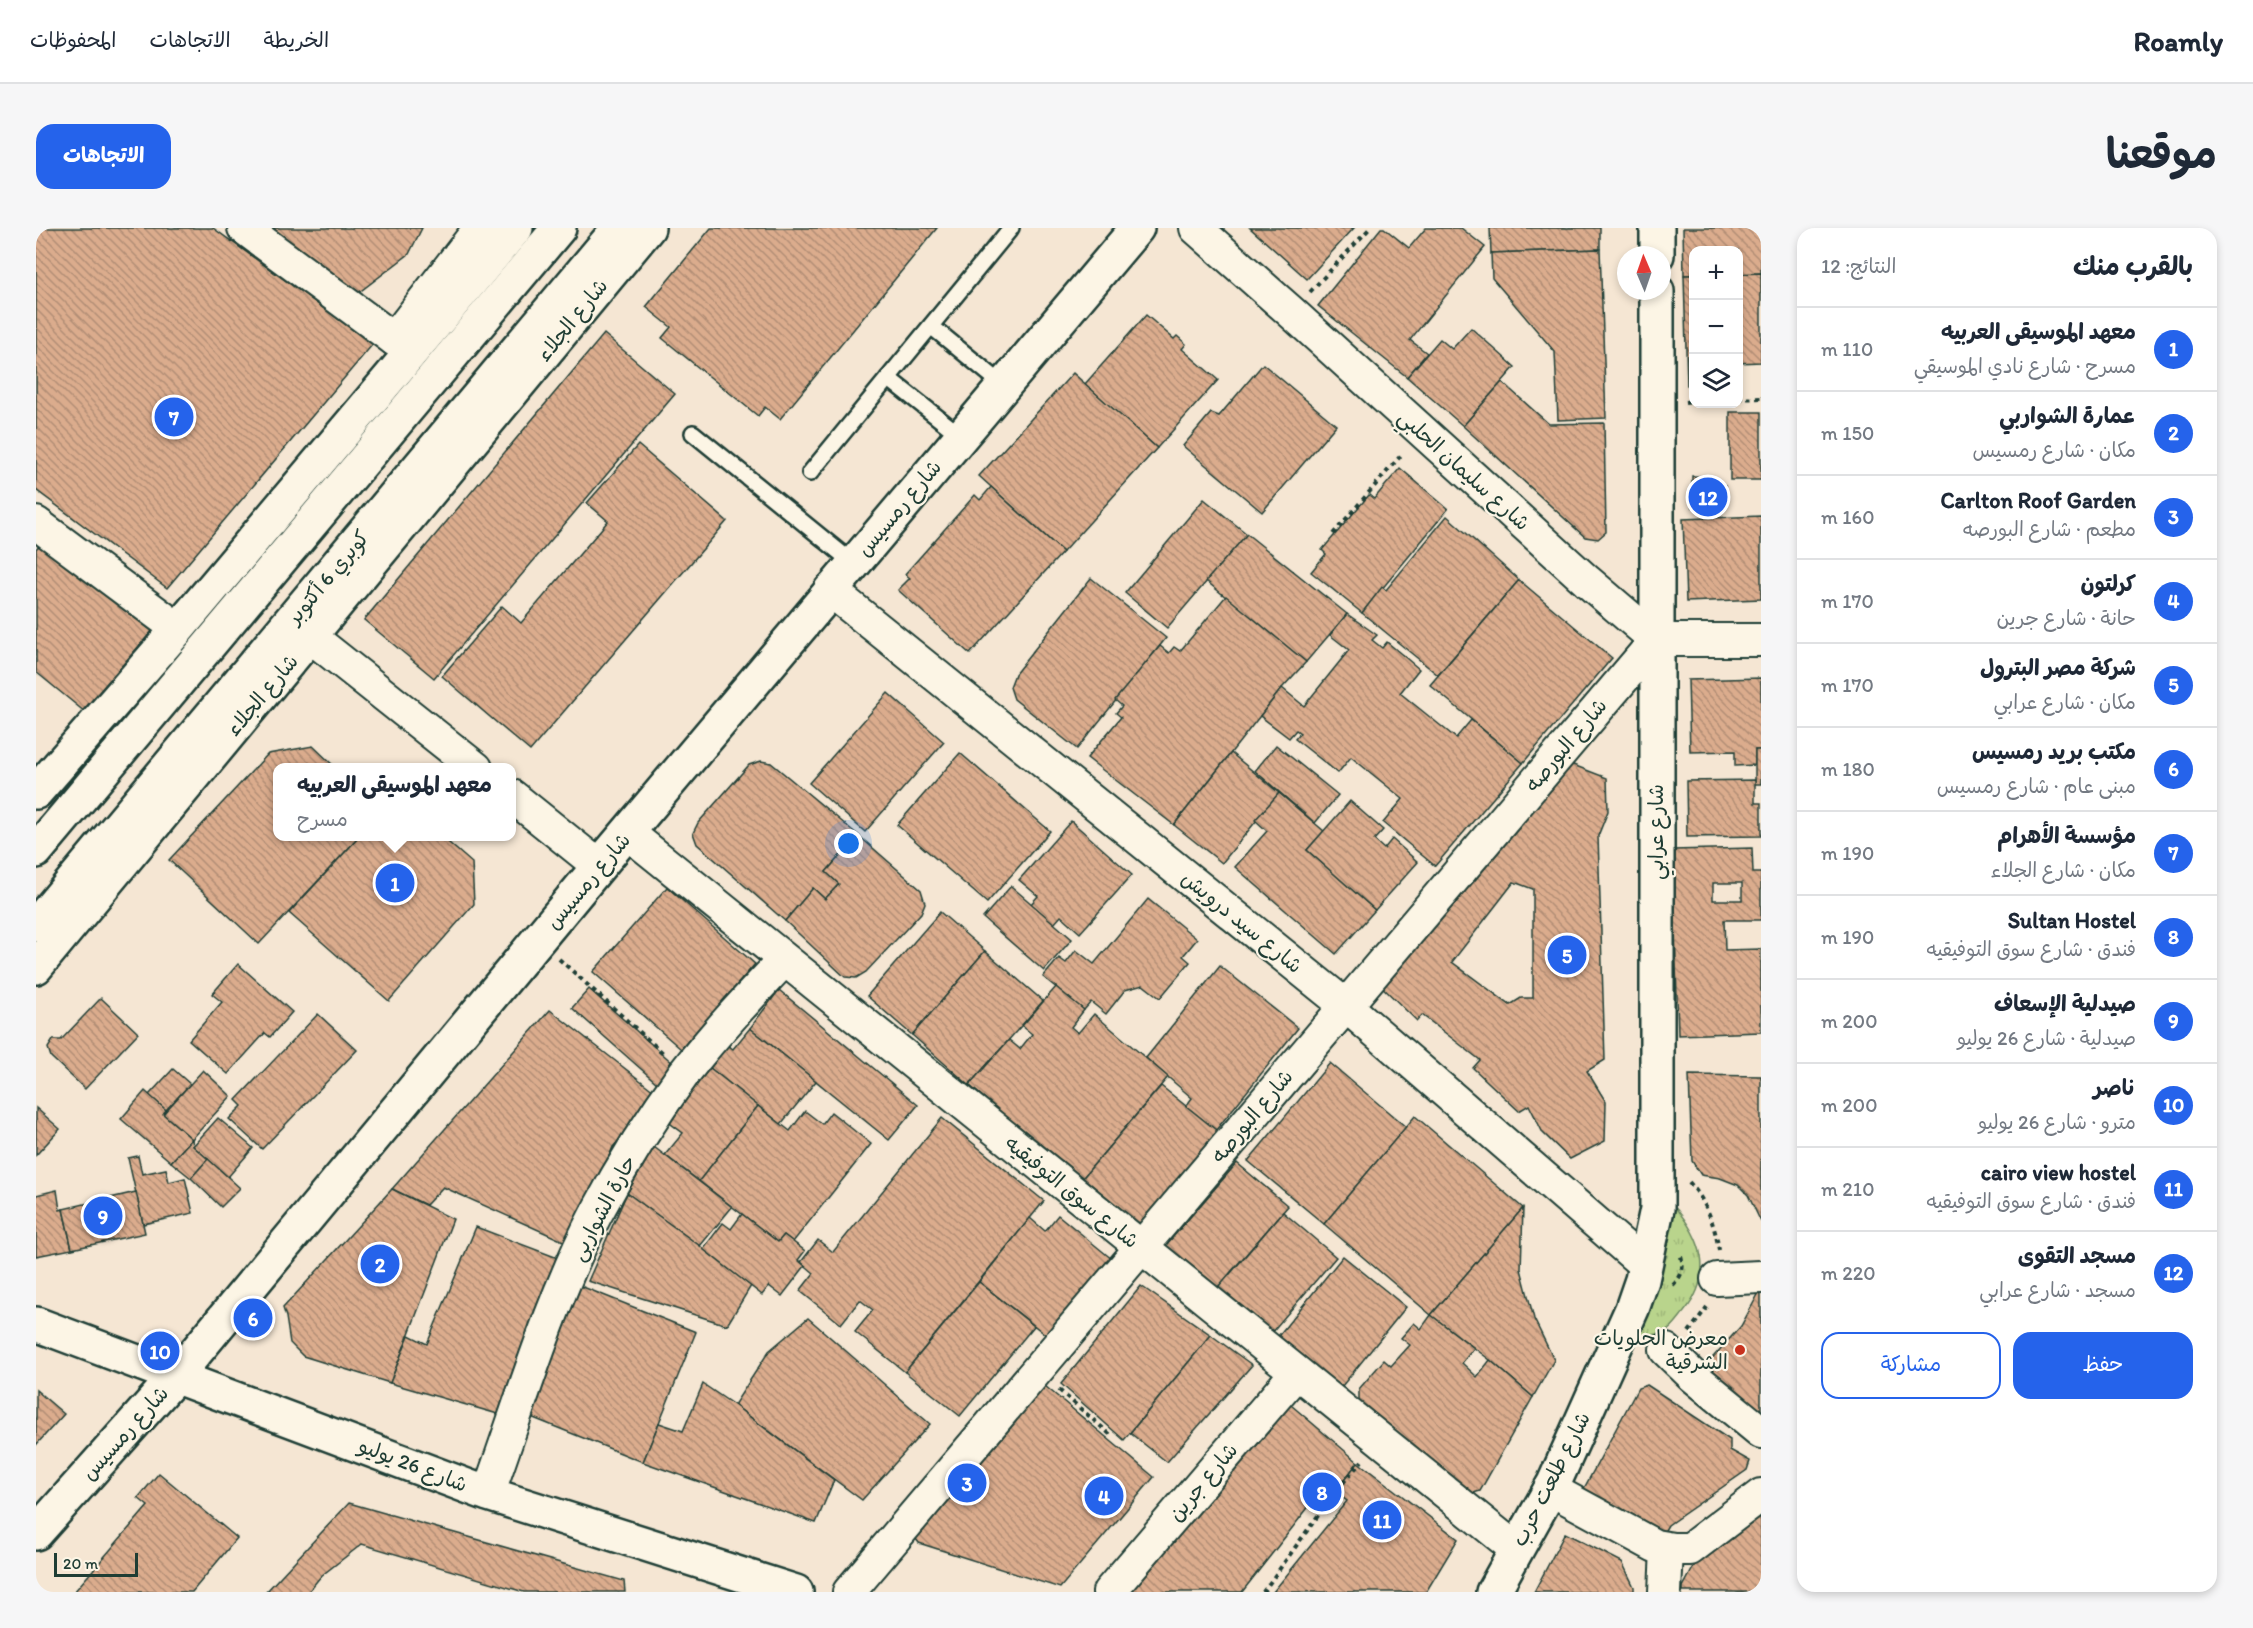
<!DOCTYPE html>
<html lang="ar">
<meta charset="utf-8">
<style>
:root{--surface:#fff;--page:#f6f6f7;--text:#1f2937;--muted:#747a83;--line:#e0e1e3;--accent:#2563eb}
body{margin:0;font-family:Itim,"Playpen Sans Arabic",sans-serif;background:var(--page);color:var(--text);direction:rtl}
.controls{position:absolute;right:18px;top:18px;display:grid;overflow:hidden;border-radius:12px;box-shadow:0 3px 9px #0003}
.controls button{width:54px;height:54px;display:grid;place-items:center;padding:0;border:0;border-bottom:2px solid var(--line);background:var(--surface);color:var(--text);font:30px sans-serif}
.compass{position:absolute;left:1581px;top:18px;width:54px;height:54px;border-radius:50%;background:var(--surface);box-shadow:0 3px 9px #0003;rotate:358deg}
.scale{position:absolute;left:18px;bottom:15px;width:84px;box-sizing:border-box;padding-left:6px;border:3px solid #1f3d34;border-top:0;font-size:16px;line-height:21px;white-space:nowrap;color:#1f3d34;-webkit-text-stroke:4px #fcf5e5;paint-order:stroke}
.you{position:absolute;left:813px;top:616px;width:21px;height:21px;margin:-15px;border:4px solid #fff;border-radius:50%;background:#1a73e8;box-shadow:0 0 0 9px #1a73e833}
.badge{display:grid;place-items:center;width:39px;height:39px;border-radius:50%;background:var(--accent);color:#fff;font-size:20px;font-weight:700}
.pin{position:absolute;translate:-50% -50%;border:3px solid #fff;box-shadow:0 2px 6px #0006}
.popup{position:absolute;left:237px;top:535px;width:243px;height:78px;box-sizing:border-box;display:grid;place-content:center;border-radius:12px;background:var(--surface);filter:drop-shadow(0 2px 4px #0005);font-size:20px;white-space:nowrap;color:var(--muted)}
.popup b{font-size:22px;color:var(--text)}
.popup::after{content:'';position:absolute;left:50%;top:100%;margin-left:-12px;border:12px solid transparent;border-top-color:var(--surface)}
.list{margin:0;padding:0;list-style:none}
h2{display:flex;justify-content:space-between;align-items:center;height:78px;margin:0;padding:0 24px;font-size:26px}
h2 small{font-size:20px;font-weight:400;color:var(--muted)}
.list li{display:grid;grid-template-columns:39px 1fr auto;gap:18px;align-items:center;box-sizing:border-box;height:84px;padding:0 24px;border-top:2px solid var(--line)}
.list b{display:block;font-size:22px;white-space:nowrap}
.list p{margin:0;font-size:20px;white-space:nowrap;color:var(--muted)}
.list em{font-size:20px;font-style:normal;color:var(--muted)}
.actions{display:flex;gap:12px;padding:18px 24px}
.actions a{flex:1;padding:14px 0;border:2px solid var(--accent);border-radius:18px;text-align:center;font-size:21px;color:var(--accent)}
.actions .main{background:var(--accent);color:#fff}
.icon{flex:none;width:33px;height:33px;fill:none;stroke:currentColor;stroke-width:2;stroke-linecap:round;stroke-linejoin:round}
.map{position:relative;flex:none;width:1725px;height:1364px;overflow:hidden;direction:ltr;border-radius:18px}
header{display:flex;align-items:center;gap:36px;box-sizing:border-box;height:84px;padding:0 30px;background:var(--surface);border-bottom:2px solid var(--line)}
header strong{font-size:28px}
nav{display:flex;gap:33px;margin-inline-start:auto;font-size:21px}
.intro{display:flex;align-items:center;justify-content:space-between;box-sizing:border-box;height:144px;padding:0 36px}
h1{margin:0;font-size:42px}
.button{padding:15px 27px;border-radius:18px;background:var(--accent);color:#fff;font-size:21px;font-weight:700}
main{display:flex;gap:36px;padding:0 36px}
aside{flex:1;background:var(--surface);border-radius:18px;box-shadow:0 3px 9px #0003}
.map>svg:first-child{display:block}
.grass{fill:url(#grass-tufts);stroke:#6c8860;stroke-width:1.5}
.building{fill:url(#building-back-hatch);stroke:#1f3d34;stroke-width:1.5;fill-rule:evenodd}
.lines{fill:none;stroke-linecap:round;stroke-linejoin:round}
.lane-casing{stroke:#1f3d34;stroke-width:20}
.street-casing{stroke:#1f3d34;stroke-width:36}
.secondary-casing{stroke:#1f3d34;stroke-width:38}
.primary-casing{stroke:#1f3d34;stroke-width:38}
.highway-casing{stroke:#1f3d34;stroke-width:38}
.path{stroke:#1f3d34;stroke-width:4;stroke-dasharray:4.5 4.5;stroke-linecap:butt}
.lane{stroke:#fcf5e5;stroke-width:15}
.street{stroke:#fcf5e5;stroke-width:32}
.secondary{stroke:#fcf5e5;stroke-width:33}
.primary{stroke:#fcf5e5;stroke-width:33}
.highway{stroke:#fcf5e5;stroke-width:33}
.poi-dot{fill:#c8321e;stroke:#fcf5e5;stroke-width:2}
.labels{text-anchor:middle;stroke-width:4.5;stroke-linejoin:round;paint-order:stroke}
.street-label{font-size:21px;fill:#1f3d34;stroke:#fcf5e5}
.poi-label{font-size:21px;fill:#1f3d34;stroke:#fcf5e5;text-anchor:end}
</style>
<header>
<strong>Roamly</strong>
<nav><a>الخريطة</a><a>الاتجاهات</a><a>المحفوظات</a></nav>
</header>
<div class="intro"><h1>موقعنا</h1><a class="button">الاتجاهات</a></div>
<main>
<aside>
<h2>بالقرب منك<small>النتائج: 12</small></h2>
<ul class="list">
<li><span class="badge">1</span><div><b>معهد الموسيقى العربيه</b><p>مسرح · شارع نادي الموسيقي</p></div><em>110 m</em></li>
<li><span class="badge">2</span><div><b>عمارة الشواربي</b><p>مكان · شارع رمسيس</p></div><em>150 m</em></li>
<li><span class="badge">3</span><div><b>Carlton Roof Garden</b><p>مطعم · شارع البورصه</p></div><em>160 m</em></li>
<li><span class="badge">4</span><div><b>كرلتون</b><p>حانة · شارع جرين</p></div><em>170 m</em></li>
<li><span class="badge">5</span><div><b>شركة مصر البترول</b><p>مكان · شارع عرابي</p></div><em>170 m</em></li>
<li><span class="badge">6</span><div><b>مكتب بريد رمسيس</b><p>مبنى عام · شارع رمسيس</p></div><em>180 m</em></li>
<li><span class="badge">7</span><div><b>مؤسسة الأهرام</b><p>مكان · شارع الجلاء</p></div><em>190 m</em></li>
<li><span class="badge">8</span><div><b>Sultan Hostel</b><p>فندق · شارع سوق التوفيقيه</p></div><em>190 m</em></li>
<li><span class="badge">9</span><div><b>صيدلية الإسعاف</b><p>صيدلية · شارع 26 يوليو</p></div><em>200 m</em></li>
<li><span class="badge">10</span><div><b>ناصر</b><p>مترو · شارع 26 يوليو</p></div><em>200 m</em></li>
<li><span class="badge">11</span><div><b>cairo view hostel</b><p>فندق · شارع سوق التوفيقيه</p></div><em>210 m</em></li>
<li><span class="badge">12</span><div><b>مسجد التقوى</b><p>مسجد · شارع عرابي</p></div><em>220 m</em></li>
</ul>
<div class="actions"><a class="main">حفظ</a><a>مشاركة</a></div>
</aside>
<div class="map">
<svg width="1725" height="1364" viewBox="0 0 1725 1364">
<defs>
<pattern id="grass-tufts" width="24" height="20" patternUnits="userSpaceOnUse" patternTransform="scale(1.5)"><rect width="24" height="20" fill="#b9d48c"/><path d="M3 7l-1-3M5 7V3M7 7l1-3M15 17l-1-3M17 17v-4M19 17l1-3" fill="none" stroke="#9fb779"/></pattern>
<pattern id="building-back-hatch" width="6" height="6" patternUnits="userSpaceOnUse" patternTransform="scale(1.5)"><rect width="6" height="6" fill="#dbac8d"/><path d="M-1 5l2 2M0 0l6 6M5-1l2 2" fill="none" stroke="#b18d74"/></pattern>
</defs>
<rect width="100%" height="100%" fill="#f5e6d3"/>
<filter id="ink" filterUnits="userSpaceOnUse"><feTurbulence type="fractalNoise" baseFrequency=".0167" numOctaves="2"/><feDisplacementMap in="SourceGraphic" scale="12" xChannelSelector="R" yChannelSelector="G"/><feConvolveMatrix kernelMatrix="1 2 1 2 8 2 1 2 1" color-interpolation-filters="sRGB"/></filter>
<g filter="url(#ink)">
<path class="grass" d="M 1637,977 C 1666,1010 1679,1046 1648,1084 C 1643,1090 1636,1101 1629,1104 C 1622,1107 1610,1108 1602,1109 Z"/>
<g class="building">
<polygon points="0,0 177,0 337,116 131,360 0,262"/>
<polygon points="230,0 386,0 373,26 322,65"/>
<polygon points="675,0 901,0 744,191 729,179 722,188 626,110 635,99 610,79"/>
<polygon points="1214,0 1318,0 1271,51"/>
<polygon points="1345,0 1348,0 1373,20 1390,0 1425,0 1449,19 1374,112 1391,125 1371,149 1282,78"/>
<polygon points="1454,0 1564,0 1564,21 1455,25"/>
<polygon points="1647,0 1725,0 1725,45 1702,46 1702,22 1658,22 1658,47 1648,47"/>
<polygon points="1564,21 1570,190 1522,192 1519,124 1456,50 1455,25"/>
<polygon points="1725,45 1725,134 1702,135 1702,46"/>
<polygon points="1648,47 1658,47 1658,157 1651,157"/>
<polygon points="1110,87 1138,111 1141,108 1150,116 1146,121 1182,152 1121,220 1049,156"/>
<polygon points="1435,100 1479,139 1427,198 1371,149 1404,111 1416,121"/>
<polygon points="568,106 639,166 398,450 328,392"/>
<polygon points="1227,136 1300,197 1226,284 1147,218 1175,185 1183,188"/>
<polygon points="1037,145 1121,220 1027,324 943,248"/>
<polygon points="1466,154 1513,196 1568,195 1570,304 1562,311 1549,309 1427,198"/>
<rect x="1694" y="184" width="31" height="68"/>
<polygon points="602,217 691,293 494,523 406,448 466,378 485,395 572,293 551,275"/>
<polygon points="1364,240 1412,281 1326,385 1275,344 1290,326 1286,322 1333,267 1338,271"/>
<polygon points="1656,248 1672,249 1672,258 1689,258 1688,280 1656,279"/>
<polygon points="955,259 1027,324 934,426 862,362 874,350 869,346 939,267 944,272"/>
<polygon points="1168,271 1211,306 1131,400 1089,365"/>
<polygon points="1411,288 1483,352 1402,447 1326,385 1346,359 1350,362"/>
<polygon points="1725,288 1725,371 1650,374 1647,291"/>
<polygon points="1211,306 1311,386 1270,434 1170,353"/>
<polygon points="6,314 130,406 55,489 0,444 0,321"/>
<polygon points="1055,350 1130,410 1041,521 978,471 974,459 979,446"/>
<polygon points="1483,352 1576,430 1487,535 1394,457"/>
<polygon points="1190,368 1270,434 1246,460 1138,597 1051,530 1085,489 1080,485 1086,478 1079,472 1124,418 1133,425 1138,419 1144,423"/>
<polygon points="1311,386 1341,407 1336,412 1346,420 1351,414 1383,441 1364,465 1420,510 1435,492 1487,535 1399,638 1347,595 1367,571 1315,529 1302,545 1259,511 1264,505 1260,502 1253,510 1224,488 1246,460 1268,478 1313,422 1294,407"/>
<polygon points="1725,450 1725,522 1719,522 1719,537 1699,538 1699,523 1654,524 1652,452"/>
<polygon points="852,465 908,514 829,604 773,555"/>
<polygon points="1240,517 1302,567 1279,595 1219,543"/>
<polygon points="277,518 300,540 242,540 242,608 324,608 223,716 133,632 232,526"/>
<rect x="1719" y="522" width="6" height="34"/>
<polygon points="924,525 1014,603 951,675 861,597"/>
<polygon points="1195,525 1243,565 1186,635 1138,597"/>
<polygon points="725,533 735,535 822,607 790,644 803,656 789,671 777,660 749,693 661,616 657,605 662,595 713,537"/>
<path d="M 1532,535 L 1571,550 L 1572,583 L 1562,608 L 1569,832 L 1551,843 L 1570,874 L 1569,913 L 1534,931 L 1507,905 L 1493,877 L 1483,883 L 1437,840 L 1444,832 L 1386,787 L 1381,793 L 1338,751 ZM 1478,654 L 1497,661 L 1497,770 L 1485,770 L 1474,777 L 1416,734 Z"/>
<polygon points="1719,552 1719,575 1725,575 1725,608 1651,609 1650,553"/>
<polygon points="1243,565 1288,603 1271,622 1339,682 1300,726 1199,639 1231,603 1219,592"/>
<polygon points="1314,573 1347,602 1338,612 1348,621 1356,611 1382,634 1339,682 1271,622"/>
<polygon points="1035,593 1096,647 1044,705 1025,688 1018,696 995,676 1002,668 983,652"/>
<polygon points="822,607 885,662 889,675 885,685 830,744 820,750 809,749 749,693 777,660 789,671 803,656 790,644"/>
<polygon points="324,608 405,608 436,635 438,676 353,773 253,685"/>
<path d="M 1716,620 L 1717,645 L 1725,645 L 1725,692 L 1688,692 L 1689,722 L 1725,721 L 1725,804 L 1642,807 L 1637,622 ZM 1677,655 L 1706,655 L 1706,672 L 1677,672 Z"/>
<polygon points="975,658 1036,711 1008,743 947,690"/>
<polygon points="631,659 719,736 645,821 557,744"/>
<polygon points="1112,671 1161,711 1147,728 1154,734 1124,770 1107,757 1089,762 1070,786 1055,774 1048,782 1007,749 1023,730 1030,735 1040,722 1058,736"/>
<polygon points="904,684 949,723 876,807 831,768"/>
<polygon points="949,723 1007,773 933,857 876,807"/>
<polygon points="202,736 256,784 234,809 229,805 192,846 153,812 186,774 176,766"/>
<polygon points="1184,738 1262,800 1180,902 1150,878 1156,870 1110,830"/>
<polygon points="1020,759 1048,782 1035,799 1042,805 1058,786 1132,849 1044,953 933,857 973,812 984,821 996,806 986,798"/>
<polygon points="553,761 639,837 622,856 536,780"/>
<polygon points="743,762 882,877 853,912 714,800"/>
<polygon points="65,770 102,805 49,861 15,829 12,820 17,812 25,812"/>
<polygon points="514,782 623,867 577,919 536,1017 407,959 390,977 356,961"/>
<polygon points="282,786 321,822 226,921 193,891 206,878 200,872"/>
<polygon points="714,800 780,853 745,896 674,840 680,833 674,828 686,813 697,821"/>
<polygon points="1294,835 1370,899 1288,996 1212,933"/>
<polygon points="674,840 722,878 663,953 629,927 647,905 631,893"/>
<polygon points="137,841 154,856 130,882 113,867"/>
<polygon points="167,842 195,868 156,911 127,886"/>
<polygon points="1653,847 1725,848 1725,994 1712,967 1702,957 1684,950 1665,947 1656,933"/>
<polygon points="1125,858 1180,902 1179,917 1106,1005 1044,953"/>
<polygon points="109,863 130,882 127,886 156,911 135,934 85,891"/>
<polygon points="722,878 754,903 769,883 786,896 795,884 835,916 757,1014 748,1007 742,1014 663,953"/>
<polygon points="0,880 24,901 0,927"/>
<polygon points="1379,888 1487,980 1395,1087 1288,996"/>
<polygon points="182,890 217,920 192,949 157,918"/>
<polygon points="906,890 1008,973 869,1144 819,1104 837,1082 824,1072 805,1096 764,1063 778,1045 765,1034 782,1012 797,1024"/>
<polygon points="156,911 157,918 172,931 155,950 135,934"/>
<polygon points="618,919 696,979 664,1018 591,965"/>
<polygon points="102,928 106,946 130,941 133,954 149,950 157,985 107,996 92,930"/>
<polygon points="172,931 204,960 185,979 155,950"/>
<polygon points="1201,935 1252,978 1175,1067 1124,1024"/>
<polygon points="356,961 417,991 354,1155 267,1128 254,1115 250,1089 247,1080"/>
<polygon points="21,962 24,982 27,981 36,1021 0,1028 0,967"/>
<polygon points="100,964 109,1005 36,1021 27,981"/>
<polygon points="591,965 664,1018 715,1058 691,1097 552,1053"/>
<polygon points="1487,980 1485,1041 1498,1091 1518,1132 1497,1169 1454,1132 1395,1087"/>
<polygon points="1247,984 1300,1029 1235,1105 1182,1060"/>
<polygon points="706,986 742,1014 748,1007 769,1023 762,1032 769,1038 746,1068 733,1058 726,1067 667,1021 687,995 695,1001"/>
<polygon points="1022,987 1082,1036 1019,1114 943,1054 994,990 1009,1003"/>
<polygon points="440,999 527,1032 462,1186 354,1155 373,1107 391,1116"/>
<polygon points="1307,1028 1370,1079 1302,1163 1239,1112"/>
<polygon points="943,1054 998,1098 924,1188 869,1144"/>
<polygon points="542,1057 660,1104 607,1234 490,1187"/>
<polygon points="1105,1058 1175,1107 1088,1212 1025,1156"/>
<polygon points="1725,1061 1725,1191 1662,1146 1705,1098"/>
<polygon points="1395,1087 1438,1120 1426,1135 1441,1149 1454,1132 1497,1169 1444,1263 1434,1266 1323,1176 1323,1161 1348,1132 1355,1138 1374,1117 1365,1110 1378,1095 1385,1101"/>
<polygon points="772,1090 894,1196 826,1272 698,1177 733,1123"/>
<polygon points="1175,1107 1216,1137 1131,1234 1094,1205"/>
<polygon points="997,1148 1118,1249 1024,1360 883,1315 877,1307"/>
<polygon points="667,1156 698,1177 798,1252 780,1295 607,1234 623,1195 647,1203"/>
<polygon points="1611,1157 1694,1212 1694,1222 1714,1233 1711,1242 1632,1297 1625,1309 1545,1266 1602,1160"/>
<polygon points="0,1162 28,1186 0,1217"/>
<polygon points="1242,1166 1322,1234 1299,1264 1289,1258 1206,1364 1075,1364"/>
<polygon points="1322,1234 1422,1311 1390,1364 1237,1364 1311,1273 1299,1264"/>
<polygon points="123,1245 201,1310 156,1364 38,1364 112,1278 102,1270"/>
<polygon points="313,1275 588,1353 589,1364 488,1364 326,1316 285,1348 272,1364 230,1364"/>
<polygon points="1725,1285 1725,1364 1647,1364 1647,1359 1663,1329"/>
<polygon points="1529,1305 1586,1334 1598,1359 1598,1364 1498,1364"/>
</g>
<g class="lines">
<defs>
<g id="lane">
<polyline points="895,98 967,157"/>
<polyline points="852,150 925,208"/>
<polyline points="657,205 817,335"/>
<polyline points="774,245 975,0"/>
</g>
<g id="street">
<polyline points="208,0 374,123"/>
<polyline points="1160,0 1255,84 1551,353 1620,412 1725,412"/>
<polyline points="358,111 444,0"/>
<polyline points="0,295 142,401"/>
<polyline points="794,362 1309,777 1609,1037"/>
<polyline points="275,409 440,540"/>
<polyline points="476,568 563,638"/>
<polyline points="592,605 1480,1321"/>
<polyline points="1681,1051 1725,1049"/>
<polyline points="1630,1122 1657,1148 1725,1204"/>
<polyline points="1514,1261 1619,1318 1637,1321 1654,1321 1725,1267"/>
<path d="M 452,1266 C 485,1174 515,1072 560,986 C 586,937 616,889 649,844 C 680,804 714,768 748,732"/>
<polyline points="813,1364 1620,412"/>
<polyline points="1073,1364 1260,1145"/>
<polyline points="1629,1364 1631,1321"/>
</g>
<g id="secondary">
<polyline points="1621,0 1621,27"/>
<polyline points="0,1096 452,1266 760,1364"/>
<polyline points="1457,1364 1518,1255 1596,1081 1606,1052 1621,981 1621,63"/>
</g>
<g id="primary">
<polyline points="0,564 142,401 480,0"/>
<polyline points="0,739 612,0"/>
<polyline points="0,1305 140,1148 563,638 1101,0"/>
</g>
<g id="highway">
<polyline points="0,623 523,0"/>
<polyline points="0,697 583,0"/>
</g>
</defs>
<use href="#lane" class="lane-casing"/>
<use href="#street" class="street-casing"/>
<use href="#secondary" class="secondary-casing"/>
<use href="#primary" class="primary-casing"/>
<use href="#highway" class="highway-casing"/>
<g class="path">
<polyline points="1274,64 1334,0"/>
<polyline points="1702,171 1725,170"/>
<polyline points="1649,174 1658,173"/>
<polyline points="1297,306 1367,225"/>
<polyline points="523,731 627,825"/>
<path d="M 1653,954 C 1671,975 1678,995 1683,1022"/>
<path d="M 1637,1057 C 1647,1047 1649,1039 1644,1026"/>
<polyline points="1653,1104 1671,1079"/>
<polyline points="1023,1162 1076,1208"/>
<polyline points="1227,1364 1299,1264 1326,1233"/>
</g>
<use href="#lane" class="lane"/>
<use href="#street" class="street"/>
<use href="#secondary" class="secondary"/>
<use href="#primary" class="primary"/>
<use href="#highway" class="highway"/>
</g>
</g>
<circle class="poi-dot" cx="1704" cy="1122" r="6"/>
<g class="labels">
<g class="street-label">
<text transform="translate(536 92) rotate(-51)" y="7">شارع الجلاء</text>
<text transform="translate(1428 242) rotate(42)" y="7">شارع سليمان الحلبي</text>
<text transform="translate(863 280) rotate(-50)" y="7">شارع رمسيس</text>
<text transform="translate(292 349) rotate(-50)" y="7">كوبري 6 أكتوبر</text>
<text transform="translate(226 467) rotate(-50)" y="7">شارع الجلاء</text>
<text transform="translate(1530 517) rotate(-50)" y="7">شارع البورصه</text>
<text transform="translate(1620 604) rotate(-90)" y="7">شارع عرابي</text>
<text transform="translate(552 653) rotate(-50)" y="7">شارع رمسيس</text>
<text transform="translate(1206 694) rotate(39)" y="7">شارع سيد درويش</text>
<text transform="translate(1216 888) rotate(-50)" y="7">شارع البورصه</text>
<text transform="translate(1036 964) rotate(39)" y="7">شارع سوق التوفيقيه</text>
<text transform="translate(567 980) rotate(-62)" y="7">حارة الشواربى</text>
<text transform="translate(89 1205) rotate(-48)" y="7">شارع رمسيس</text>
<text transform="translate(377 1237) rotate(21)" y="7">شارع 26 يوليو</text>
<text transform="translate(1515 1251) rotate(-63)" y="7">شارع طلعت حرب</text>
<text transform="translate(1167 1254) rotate(-50)" y="7">شارع جرين</text>
</g>
<g class="poi-label">
<text x="1692" y="1117">معرض الحلويات<tspan x="1692" dy="24">الشرقية</tspan></text>
</g>
</g>
</svg>
<div class="controls">
<button>+</button>
<button>−</button>
<button><svg class="icon" aria-label="layers" viewBox="0 0 24 24"><path d="M12 4l9 5-9 5-9-5zM3 14l9 5 9-5"/></svg></button>
</div>
<svg class="compass" viewBox="-18 -18 36 36"><path d="M0-13l5 13h-10z" fill="#e53935"/><path d="M0 13l5-13h-10z" fill="#747a83"/></svg>
<div class="scale">20 m</div>
<div class="you"></div>
<div class="pin badge" style="left:359px;top:655px">1</div>
<div class="popup"><b>معهد الموسيقى العربيه</b>مسرح</div>
<div class="pin badge" style="left:344px;top:1036px">2</div>
<div class="pin badge" style="left:931px;top:1255px">3</div>
<div class="pin badge" style="left:1068px;top:1268px">4</div>
<div class="pin badge" style="left:1531px;top:727px">5</div>
<div class="pin badge" style="left:217px;top:1090px">6</div>
<div class="pin badge" style="left:138px;top:189px">7</div>
<div class="pin badge" style="left:1286px;top:1264px">8</div>
<div class="pin badge" style="left:67px;top:988px">9</div>
<div class="pin badge" style="left:124px;top:1123px">10</div>
<div class="pin badge" style="left:1346px;top:1292px">11</div>
<div class="pin badge" style="left:1672px;top:269px">12</div>
</div>
</main>
